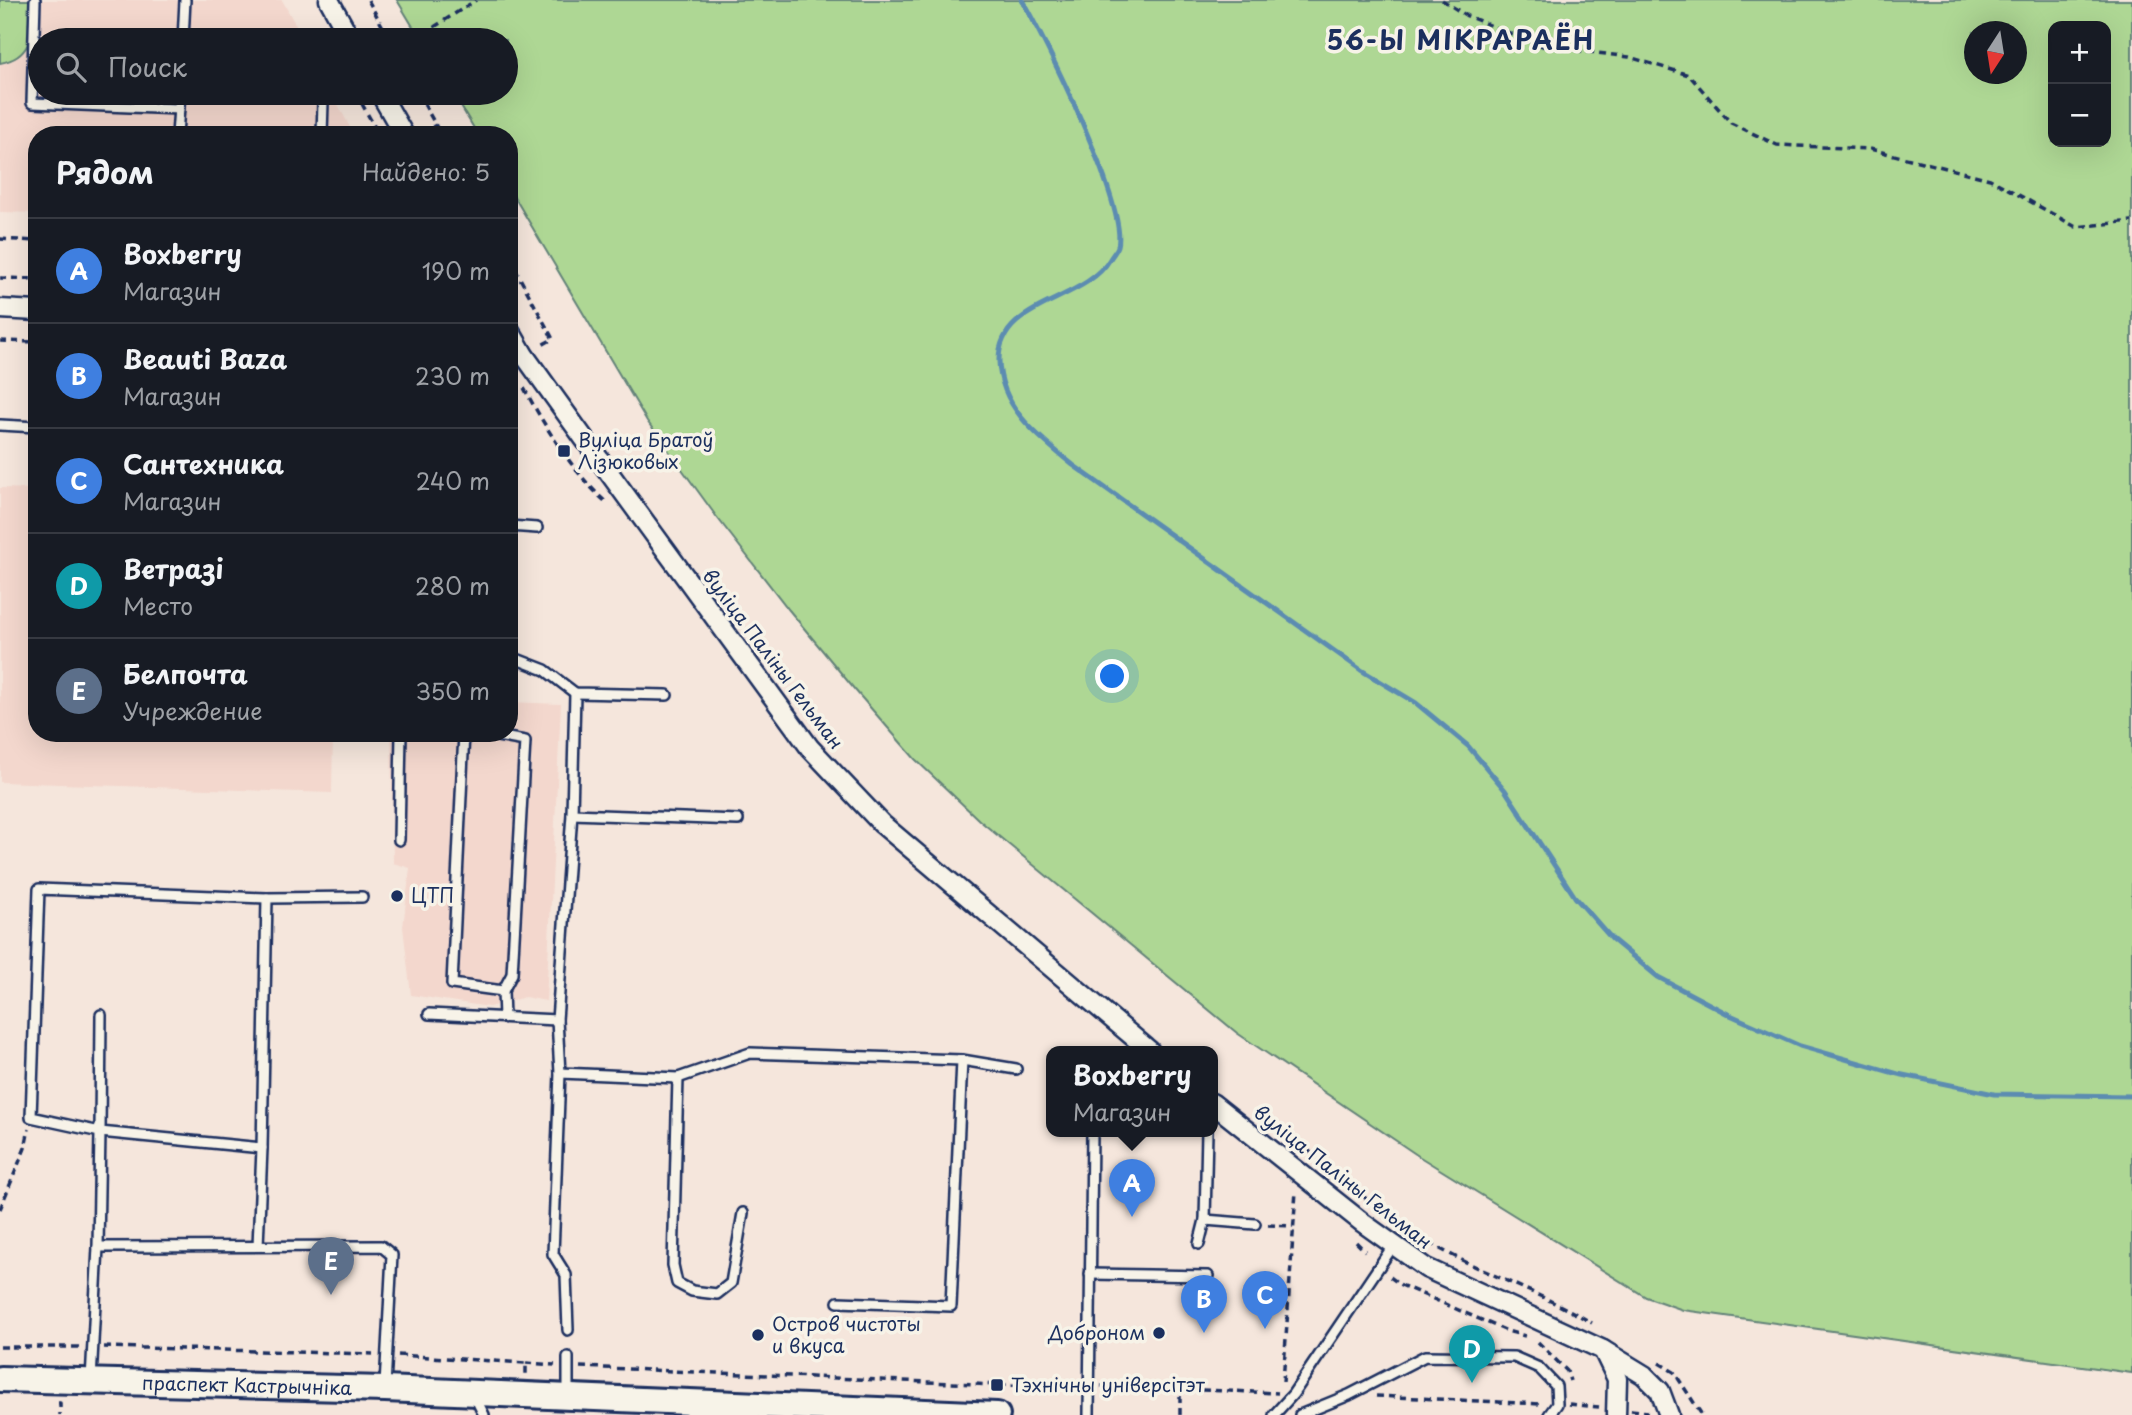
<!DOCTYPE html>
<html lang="ru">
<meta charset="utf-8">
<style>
:root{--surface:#171b24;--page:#242831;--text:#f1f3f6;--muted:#9ea1a6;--line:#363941;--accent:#919bb2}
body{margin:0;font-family:"Playpen Sans",sans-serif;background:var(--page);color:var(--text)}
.controls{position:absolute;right:21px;top:21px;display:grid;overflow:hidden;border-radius:14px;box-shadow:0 7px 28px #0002}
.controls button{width:63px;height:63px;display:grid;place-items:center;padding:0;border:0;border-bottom:2px solid var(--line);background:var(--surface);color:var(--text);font:35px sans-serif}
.compass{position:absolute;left:1964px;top:21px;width:63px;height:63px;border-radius:50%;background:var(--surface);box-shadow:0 7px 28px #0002;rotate:192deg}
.you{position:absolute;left:1113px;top:677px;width:24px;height:24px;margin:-18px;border:5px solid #fff;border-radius:50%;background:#1a73e8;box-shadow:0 0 0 10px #1a73e833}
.badge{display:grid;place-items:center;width:46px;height:46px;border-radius:50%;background:var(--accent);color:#fff;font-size:23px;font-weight:700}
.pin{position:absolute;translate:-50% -58px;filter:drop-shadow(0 2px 4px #0008)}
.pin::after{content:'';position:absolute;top:37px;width:24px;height:21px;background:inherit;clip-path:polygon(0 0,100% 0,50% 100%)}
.popup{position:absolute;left:1046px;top:1046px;width:172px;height:91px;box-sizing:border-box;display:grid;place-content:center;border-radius:14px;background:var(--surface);filter:drop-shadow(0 2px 5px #0005);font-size:23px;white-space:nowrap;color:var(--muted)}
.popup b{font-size:26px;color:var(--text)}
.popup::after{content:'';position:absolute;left:50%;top:100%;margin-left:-14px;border:14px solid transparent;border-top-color:var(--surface)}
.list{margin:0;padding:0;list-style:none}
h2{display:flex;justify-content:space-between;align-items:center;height:91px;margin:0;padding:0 28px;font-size:30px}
h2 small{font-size:23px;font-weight:400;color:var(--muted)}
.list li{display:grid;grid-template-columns:46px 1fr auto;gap:21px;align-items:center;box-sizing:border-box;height:105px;padding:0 28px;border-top:2px solid var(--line)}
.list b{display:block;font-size:26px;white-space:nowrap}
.list p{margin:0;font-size:23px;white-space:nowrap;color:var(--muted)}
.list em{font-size:23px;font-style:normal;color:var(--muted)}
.icon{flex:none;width:38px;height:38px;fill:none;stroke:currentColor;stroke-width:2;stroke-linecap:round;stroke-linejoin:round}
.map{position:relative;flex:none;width:2132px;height:1415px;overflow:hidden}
.search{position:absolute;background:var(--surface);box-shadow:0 7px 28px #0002;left:28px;top:28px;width:490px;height:77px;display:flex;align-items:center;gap:18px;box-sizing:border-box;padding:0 24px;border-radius:38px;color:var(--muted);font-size:26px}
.panel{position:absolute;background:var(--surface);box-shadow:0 7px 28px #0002;left:28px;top:126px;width:490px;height:616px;border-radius:28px}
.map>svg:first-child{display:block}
.built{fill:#f3d7cd}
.green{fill:#aed794;stroke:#648379;stroke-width:2;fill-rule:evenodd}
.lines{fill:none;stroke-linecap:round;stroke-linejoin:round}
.stream{stroke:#5b8cb1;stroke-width:5}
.lane-casing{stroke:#1b2f5e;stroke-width:14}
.street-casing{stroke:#1b2f5e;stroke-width:23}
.secondary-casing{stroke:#1b2f5e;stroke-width:30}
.path{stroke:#1b2f5e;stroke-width:3.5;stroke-dasharray:7 5;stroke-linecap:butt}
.lane{stroke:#f7f3e8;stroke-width:9}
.street{stroke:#f7f3e8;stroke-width:18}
.secondary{stroke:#f7f3e8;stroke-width:24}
.poi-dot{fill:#1b2f5e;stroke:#f7f3e8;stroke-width:2.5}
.labels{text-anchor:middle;stroke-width:7;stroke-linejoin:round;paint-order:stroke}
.poi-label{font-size:19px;fill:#1b2f5e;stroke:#f7f3e8;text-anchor:start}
.street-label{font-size:19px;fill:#1b2f5e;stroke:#f7f3e8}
.district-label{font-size:26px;font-weight:bold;letter-spacing:2px;fill:#1b2f5e;stroke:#f7f3e8}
</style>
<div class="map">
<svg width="2132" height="1415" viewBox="0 0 2132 1415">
<rect width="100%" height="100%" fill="#f5e6dc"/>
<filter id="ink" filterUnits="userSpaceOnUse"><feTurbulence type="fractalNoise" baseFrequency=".0143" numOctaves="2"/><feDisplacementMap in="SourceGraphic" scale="14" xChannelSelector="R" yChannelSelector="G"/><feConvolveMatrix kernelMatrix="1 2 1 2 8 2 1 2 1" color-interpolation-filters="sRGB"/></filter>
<g filter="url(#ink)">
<g class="built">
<polygon points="0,0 282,0 304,40 40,40 40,93 332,93 354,135 37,135 37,213 0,212"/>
<polygon points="0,488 37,489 37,733 333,733 332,793 0,782"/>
<polygon points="509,702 561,704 546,1001 525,997 489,1007 411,995 403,927 410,868 393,863 391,733 509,733"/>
</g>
<g class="green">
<path d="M 0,0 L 34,0 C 32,29 35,57 0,63 Z"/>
<path d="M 397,0 L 2132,0 L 2132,1373 L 1683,1310 L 1646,1297 L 1420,1157 L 1237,1033 L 979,820 L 915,759 L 855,690 L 789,610 L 716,516 L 647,421 L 509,188 L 509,135 L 478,135 L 453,93 L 506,93 L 506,40 L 421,40 ZM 2053,26 L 2106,26 L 2106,142 L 2053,142 ZM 1974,32 L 2016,32 L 2016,74 L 1974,74 Z"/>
</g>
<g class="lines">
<path class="stream" d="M 1022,0 C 1045,40 1128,206 1118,246 C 1117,250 1112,255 1110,259 C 1085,303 998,301 999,361 C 1000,408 1040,438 1073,465 L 1361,670 L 1416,703 L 1468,746 L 1505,790 L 1575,897 L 1612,939 L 1658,977 L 1728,1014 L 1800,1046 L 1898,1074 L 1994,1094 L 2132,1096"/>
<defs>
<g id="lane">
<polyline points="35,0 32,103 179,109"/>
<polyline points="183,40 185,0"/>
<polyline points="318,93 323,102 322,135"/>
<polyline points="177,135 180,93"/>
<polyline points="0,425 37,427"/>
<polyline points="509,526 537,528"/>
<polyline points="509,656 545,670 575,693 667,695"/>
<polyline points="464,733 452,984 503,991"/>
<polyline points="480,733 525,741 512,974 503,991 504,1017"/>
<polyline points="572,814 738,820"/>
<polyline points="399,840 401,733"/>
<polyline points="429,1014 557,1020"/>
<polyline points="101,1015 100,1132 262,1148 267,898"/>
<polyline points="560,1073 678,1078 750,1053 962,1060 1016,1069"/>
<polyline points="678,1078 673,1265 677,1283 692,1291 717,1294 731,1283 743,1213"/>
<polyline points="1205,1220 1255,1224"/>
<polyline points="1199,1244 1205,1220 1207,1131"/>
<polyline points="258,1246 262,1148"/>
<polyline points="98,1247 381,1246 392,1255 385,1386"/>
<polyline points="1090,1274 1208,1276"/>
<polyline points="838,1302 951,1306 962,1060"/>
<polyline points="568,1330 566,1275 553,1254 560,1073 557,1020 572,814 575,693"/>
<polyline points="91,1380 98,1247 100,1132 31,1117 39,889 267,898 362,897"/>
<polyline points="474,1395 484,1415"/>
<polyline points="568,1396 568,1357"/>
<polyline points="1089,1415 1092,1131"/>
<polyline points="1274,1415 1293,1394 1393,1246"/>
<polyline points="1300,1415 1349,1395 1425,1356 1514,1357 1539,1368 1556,1386 1557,1404 1549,1415"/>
</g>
<g id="street">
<polyline points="329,0 351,40"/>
<polyline points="380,93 404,135"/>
<polyline points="0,309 37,311"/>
<polyline points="509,329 524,355 583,437 810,748 882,824 1150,1051"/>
<polyline points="1212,1103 1363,1223 1426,1268 1603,1350 1644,1375 1660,1391 1669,1415"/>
<polyline points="1603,1350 1617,1379 1616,1415"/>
</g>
<g id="secondary">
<path id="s1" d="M 0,1379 L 385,1389 L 997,1415"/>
</g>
</defs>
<use href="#lane" class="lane-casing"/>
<use href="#street" class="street-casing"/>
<use href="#secondary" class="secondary-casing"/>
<g class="path">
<polyline points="368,0 390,40"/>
<polyline points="1442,0 1467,16 1542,46 1629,57 1689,75 1731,123 1777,145 1870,149 1990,179 2076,227 2132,221"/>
<polyline points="414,40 476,0"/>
<polyline points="356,93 379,135"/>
<polyline points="418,93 441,135"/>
<polyline points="430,135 427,130 436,125"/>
<polyline points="0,239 37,241"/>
<polyline points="509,258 553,339 540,346"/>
<polyline points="0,278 37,279"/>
<polyline points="0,341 37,342"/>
<path d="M 524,388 C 545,427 574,474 607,503"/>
<path d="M 1287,1133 C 1333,1170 1377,1212 1428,1242 C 1481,1273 1540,1292 1592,1323"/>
<polyline points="0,1209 25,1148 29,1129"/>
<polyline points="1268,1225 1293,1226"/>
<polyline points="1356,1242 1365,1251"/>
<polyline points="1390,1277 1401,1285 1507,1331 1525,1336"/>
<polyline points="1538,1342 1567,1371 1570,1381"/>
<polyline points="0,1347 79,1347"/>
<polyline points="104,1347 373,1354"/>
<polyline points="398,1355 526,1363 526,1375"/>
<polyline points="526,1363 555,1365"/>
<polyline points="1659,1363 1674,1372 1702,1415"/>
<polyline points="580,1367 997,1385 1076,1386"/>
<polyline points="1283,1382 1296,1191"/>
<polyline points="1101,1386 1180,1389"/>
<polyline points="1376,1396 1540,1404"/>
<polyline points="58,1403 60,1403 60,1415"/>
<polyline points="1569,1404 1599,1407"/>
<polyline points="1631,1410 1648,1412"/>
<polyline points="1180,1415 1180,1389 1278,1393"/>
</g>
<use href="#lane" class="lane"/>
<use href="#street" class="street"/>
<use href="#secondary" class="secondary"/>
</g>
</g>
<g class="poi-dot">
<rect x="557" y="444" width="14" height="14" rx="3.5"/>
<circle cx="397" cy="896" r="7"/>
<circle cx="1159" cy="1333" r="7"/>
<circle cx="758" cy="1335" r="7"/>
<rect x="990" y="1378" width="14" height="14" rx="3.5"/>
</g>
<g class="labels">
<g class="poi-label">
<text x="578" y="447">Вуліца Братоў<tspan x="578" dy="22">Лізюковых</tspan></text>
<text x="411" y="903">ЦТП</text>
<text x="772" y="1331">Остров чистоты<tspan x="772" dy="22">и вкуса</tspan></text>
<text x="1145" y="1340" text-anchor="end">Доброном</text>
<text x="1011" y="1392">Тэхнічны універсітэт</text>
</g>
<g class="street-label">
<text transform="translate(773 659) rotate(53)" y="7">вуліца Паліны Гельман</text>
<text transform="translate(1343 1177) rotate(38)" y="7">вуліца Паліны Гельман</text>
<text dy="7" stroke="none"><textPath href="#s1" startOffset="247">праспект Кастрычніка</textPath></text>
</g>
<g class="district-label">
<text x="1461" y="50">56-Ы МІКРАРАЁН</text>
</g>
</g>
</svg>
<div class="controls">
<button>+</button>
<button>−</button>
</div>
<svg class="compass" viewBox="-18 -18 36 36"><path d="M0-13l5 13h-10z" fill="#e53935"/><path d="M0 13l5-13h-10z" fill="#9ea1a6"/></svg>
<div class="you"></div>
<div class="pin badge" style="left:1132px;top:1217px;background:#3f7fe0">A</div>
<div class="popup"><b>Boxberry</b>Магазин</div>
<div class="pin badge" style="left:1204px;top:1333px;background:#3f7fe0">B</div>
<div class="pin badge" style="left:1265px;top:1329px;background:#3f7fe0">C</div>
<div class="pin badge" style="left:1472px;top:1383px;background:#0f9aa8">D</div>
<div class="pin badge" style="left:331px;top:1295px;background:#5c6f8a">E</div>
<div class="search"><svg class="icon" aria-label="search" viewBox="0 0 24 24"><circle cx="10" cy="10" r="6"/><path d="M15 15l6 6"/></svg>Поиск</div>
<section class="panel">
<h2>Рядом<small>Найдено: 5</small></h2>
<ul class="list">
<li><span class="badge" style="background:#3f7fe0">A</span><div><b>Boxberry</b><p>Магазин</p></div><em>190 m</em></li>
<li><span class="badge" style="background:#3f7fe0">B</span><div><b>Beauti Baza</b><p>Магазин</p></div><em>230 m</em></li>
<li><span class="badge" style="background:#3f7fe0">C</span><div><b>Сантехника</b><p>Магазин</p></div><em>240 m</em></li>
<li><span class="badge" style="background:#0f9aa8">D</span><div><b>Ветразі</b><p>Место</p></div><em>280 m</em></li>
<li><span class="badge" style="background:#5c6f8a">E</span><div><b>Белпочта</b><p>Учреждение</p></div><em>350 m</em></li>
</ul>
</section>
</div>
